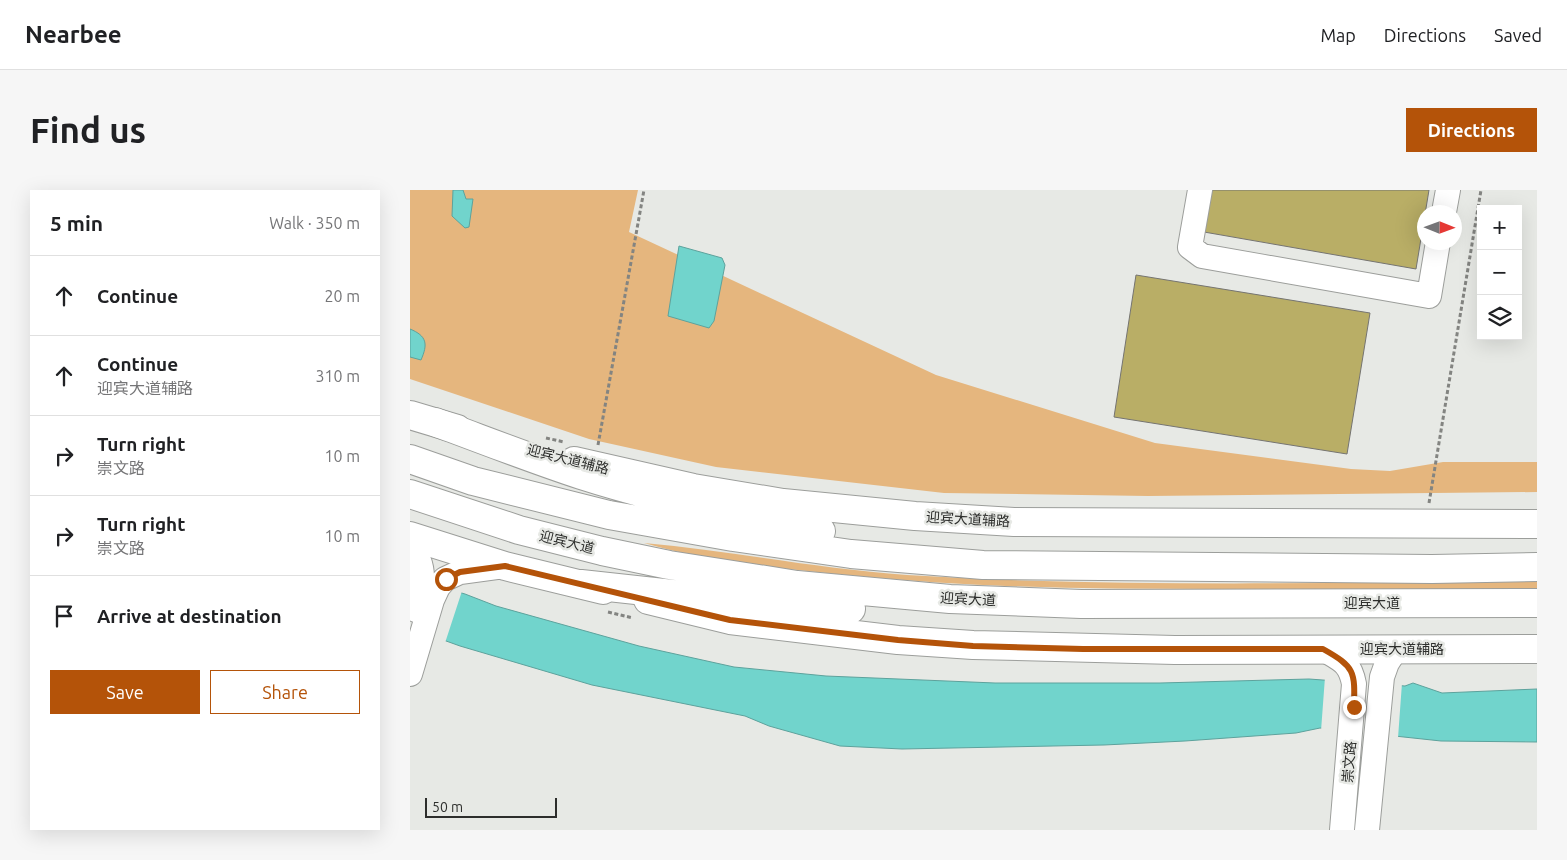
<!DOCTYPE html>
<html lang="en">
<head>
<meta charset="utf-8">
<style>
	body { margin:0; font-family:Ubuntu,"Noto Sans SC",sans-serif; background:#f6f6f6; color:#202124 }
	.controls { position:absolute; right:15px; top:15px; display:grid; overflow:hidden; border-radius:0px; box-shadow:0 5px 20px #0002 }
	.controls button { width:45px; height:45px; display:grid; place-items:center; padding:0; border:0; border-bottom:1px solid #e0e0e0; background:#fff; color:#202124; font:25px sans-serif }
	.compass { position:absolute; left:1007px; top:15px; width:45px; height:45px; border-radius:50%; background:#fff; box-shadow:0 5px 20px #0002; rotate:91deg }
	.scale { position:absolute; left:15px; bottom:12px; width:132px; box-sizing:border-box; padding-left:5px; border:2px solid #2d2e2c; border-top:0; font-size:14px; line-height:18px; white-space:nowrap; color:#2d2e2c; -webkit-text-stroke:4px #e7e9e5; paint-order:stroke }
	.stop { position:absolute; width:15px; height:15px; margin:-11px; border:4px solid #b45309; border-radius:50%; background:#fff }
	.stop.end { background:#b45309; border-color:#fff; box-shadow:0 1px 5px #0008 }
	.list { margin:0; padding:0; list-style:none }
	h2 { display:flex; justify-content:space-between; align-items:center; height:65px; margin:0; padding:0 20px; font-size:21px }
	h2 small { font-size:16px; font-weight:400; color:#757577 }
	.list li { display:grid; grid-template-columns:32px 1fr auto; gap:15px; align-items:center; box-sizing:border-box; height:80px; padding:0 20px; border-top:1px solid #e0e0e0 }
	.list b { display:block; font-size:19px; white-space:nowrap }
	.list p { margin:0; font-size:16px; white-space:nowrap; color:#757577 }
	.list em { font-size:16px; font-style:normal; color:#757577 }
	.actions { display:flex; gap:10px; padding:15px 20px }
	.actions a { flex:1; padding:11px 0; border:1px solid #b45309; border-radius:0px; text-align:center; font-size:18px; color:#b45309 }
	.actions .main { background:#b45309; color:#fff }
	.icon { flex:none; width:28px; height:28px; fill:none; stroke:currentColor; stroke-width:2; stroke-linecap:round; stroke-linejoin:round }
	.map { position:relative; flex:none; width:1127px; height:640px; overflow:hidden; border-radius:0px }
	header { display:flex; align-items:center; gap:30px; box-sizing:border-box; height:70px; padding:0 25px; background:#fff; border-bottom:1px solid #e0e0e0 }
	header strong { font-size:24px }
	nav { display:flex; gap:28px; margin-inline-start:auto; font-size:18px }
	.intro { display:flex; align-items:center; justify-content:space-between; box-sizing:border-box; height:120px; padding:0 30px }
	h1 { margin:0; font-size:35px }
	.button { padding:12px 22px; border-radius:0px; background:#b45309; color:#fff; font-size:18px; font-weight:700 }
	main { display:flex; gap:30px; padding:0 30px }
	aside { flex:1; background:#fff; border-radius:0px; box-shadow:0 5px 20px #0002 }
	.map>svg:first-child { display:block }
	.green { fill:#e5b67e }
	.water { fill:#71d4cc; stroke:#5da29c }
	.pier { fill:#e7e9e5 }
	.building { fill:#b9ae66; stroke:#757471 }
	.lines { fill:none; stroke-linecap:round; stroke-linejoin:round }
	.minor-casing { stroke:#9c9e9b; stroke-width:26 }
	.major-casing { stroke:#9c9e9b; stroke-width:30 }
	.highway-casing { stroke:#9c9e9b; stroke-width:30 }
	.path { stroke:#838481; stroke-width:3; stroke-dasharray:4 2.5; stroke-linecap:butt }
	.minor { stroke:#fff; stroke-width:24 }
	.major { stroke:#fff; stroke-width:28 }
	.highway { stroke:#fff; stroke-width:28 }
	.route { stroke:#b45309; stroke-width:6 }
	.labels { text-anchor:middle; stroke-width:5; stroke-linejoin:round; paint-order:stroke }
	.street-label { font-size:14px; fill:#2d2e2c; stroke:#e7e9e5 }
</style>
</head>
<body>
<header>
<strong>Nearbee</strong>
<nav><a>Map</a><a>Directions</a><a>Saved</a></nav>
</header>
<div class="intro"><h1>Find us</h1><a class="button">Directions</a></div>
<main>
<aside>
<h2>5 min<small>Walk · 350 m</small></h2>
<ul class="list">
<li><svg class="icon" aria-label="ahead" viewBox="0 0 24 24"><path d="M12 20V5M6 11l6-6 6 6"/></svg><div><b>Continue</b></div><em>20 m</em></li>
<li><svg class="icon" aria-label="ahead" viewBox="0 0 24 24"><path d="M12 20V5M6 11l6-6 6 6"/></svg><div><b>Continue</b><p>迎宾大道辅路</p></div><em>310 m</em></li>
<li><svg class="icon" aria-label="right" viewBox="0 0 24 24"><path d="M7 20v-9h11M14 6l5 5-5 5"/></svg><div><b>Turn right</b><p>崇文路</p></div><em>10 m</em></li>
<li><svg class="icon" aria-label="right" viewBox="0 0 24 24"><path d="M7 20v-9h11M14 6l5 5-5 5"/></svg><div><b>Turn right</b><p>崇文路</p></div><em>10 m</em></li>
<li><svg class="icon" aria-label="arrive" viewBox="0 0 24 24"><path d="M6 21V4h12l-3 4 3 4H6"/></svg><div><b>Arrive at destination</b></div></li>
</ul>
<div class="actions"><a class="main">Save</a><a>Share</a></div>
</aside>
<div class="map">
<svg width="1127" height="640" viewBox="0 0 1127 640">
	<rect width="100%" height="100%" fill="#e7e9e5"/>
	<path class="green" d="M0,0H228L219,42L526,185L745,253L941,279L980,281L1033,272H1127V302L738,306L534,303L306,277L179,249L0,189Z
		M234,353C322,361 409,379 497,385C707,398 917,392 1127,392V399C1020,399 914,399 807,399C687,399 567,398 447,386C376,379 303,373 234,353Z"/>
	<path class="water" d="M43,0H53L56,9H63L59,37L55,38L42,26Z
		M269,56L312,68L315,75L304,131L299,138L258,126Z
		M0,139C17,146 18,154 11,170L0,167Z
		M0,388L55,404L86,416L229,456L324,477L416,486L585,493H750L899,489L995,496L1003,493L1032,503L1127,499V552L1031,551L910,538L886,543L775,551L694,555L492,559L430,556L359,536L335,526L182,495L50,456L0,438Z"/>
	<path class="pier" d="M0,386L52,401L35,453L0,440Z
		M915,487L992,493L988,548L911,541Z"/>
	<path class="building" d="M801,0H1019L1006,79L794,42Z
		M726,85L960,123L937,264L704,227Z"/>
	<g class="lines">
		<g class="minor-casing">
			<path id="minor" d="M790,0L780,57L792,66L1019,106L1028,52
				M1034,22L1038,0
				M0,356C17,375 13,398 6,420
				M913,459C931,470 940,472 944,494L932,640
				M0,484L22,410L28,397L35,389L50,382L94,376
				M957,640L972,487L977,473L986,459"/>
		</g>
		<g class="major-casing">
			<path id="major" d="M0,225L47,239
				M164,271L283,298L373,313L505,326L604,332L1127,334
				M0,346L95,376L193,400
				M238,410L320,430L488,450L563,455L765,460L1127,459"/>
		</g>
		<g class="highway-casing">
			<path id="highway" d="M25,232C74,250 122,269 171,285C249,310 330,327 411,341
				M0,269L63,291L199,325L323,347L441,364L573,375L1022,379L1127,377
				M0,304L109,340L192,361L259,375L387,395L540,409L671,414L1127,413
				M171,394L290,407L441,419"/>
		</g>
		<path class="path" d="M136,248L154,252
			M188,255L234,0
			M1019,313L1071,0
			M198,422L223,428"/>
		<use href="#minor" class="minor"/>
		<use href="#major" class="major"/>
		<use href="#highway" class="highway"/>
	</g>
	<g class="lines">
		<path class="route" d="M36,389L50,382L95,376L320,430L488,450L563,456L673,459H913C945,477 945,481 944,517"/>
	</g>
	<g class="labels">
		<g class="street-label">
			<text transform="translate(158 269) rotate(14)" y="5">迎宾大道辅路</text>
			<text transform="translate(558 329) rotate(3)" y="5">迎宾大道辅路</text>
			<text transform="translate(157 352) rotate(14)" y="5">迎宾大道</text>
			<text transform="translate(558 409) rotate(3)" y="5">迎宾大道</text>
			<text x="962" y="418">迎宾大道</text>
			<text x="992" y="464">迎宾大道辅路</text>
			<text transform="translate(939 572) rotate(-85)" y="5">崇文路</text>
		</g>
	</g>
</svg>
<div class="controls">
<button>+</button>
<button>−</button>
<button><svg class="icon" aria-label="layers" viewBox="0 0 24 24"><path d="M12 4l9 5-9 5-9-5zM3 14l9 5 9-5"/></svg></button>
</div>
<svg class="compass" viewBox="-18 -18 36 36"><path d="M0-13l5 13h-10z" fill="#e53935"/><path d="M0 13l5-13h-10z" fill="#757577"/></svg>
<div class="scale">50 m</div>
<div class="stop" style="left:36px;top:389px"></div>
<div class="stop end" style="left:944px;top:517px"></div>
</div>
</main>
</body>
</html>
